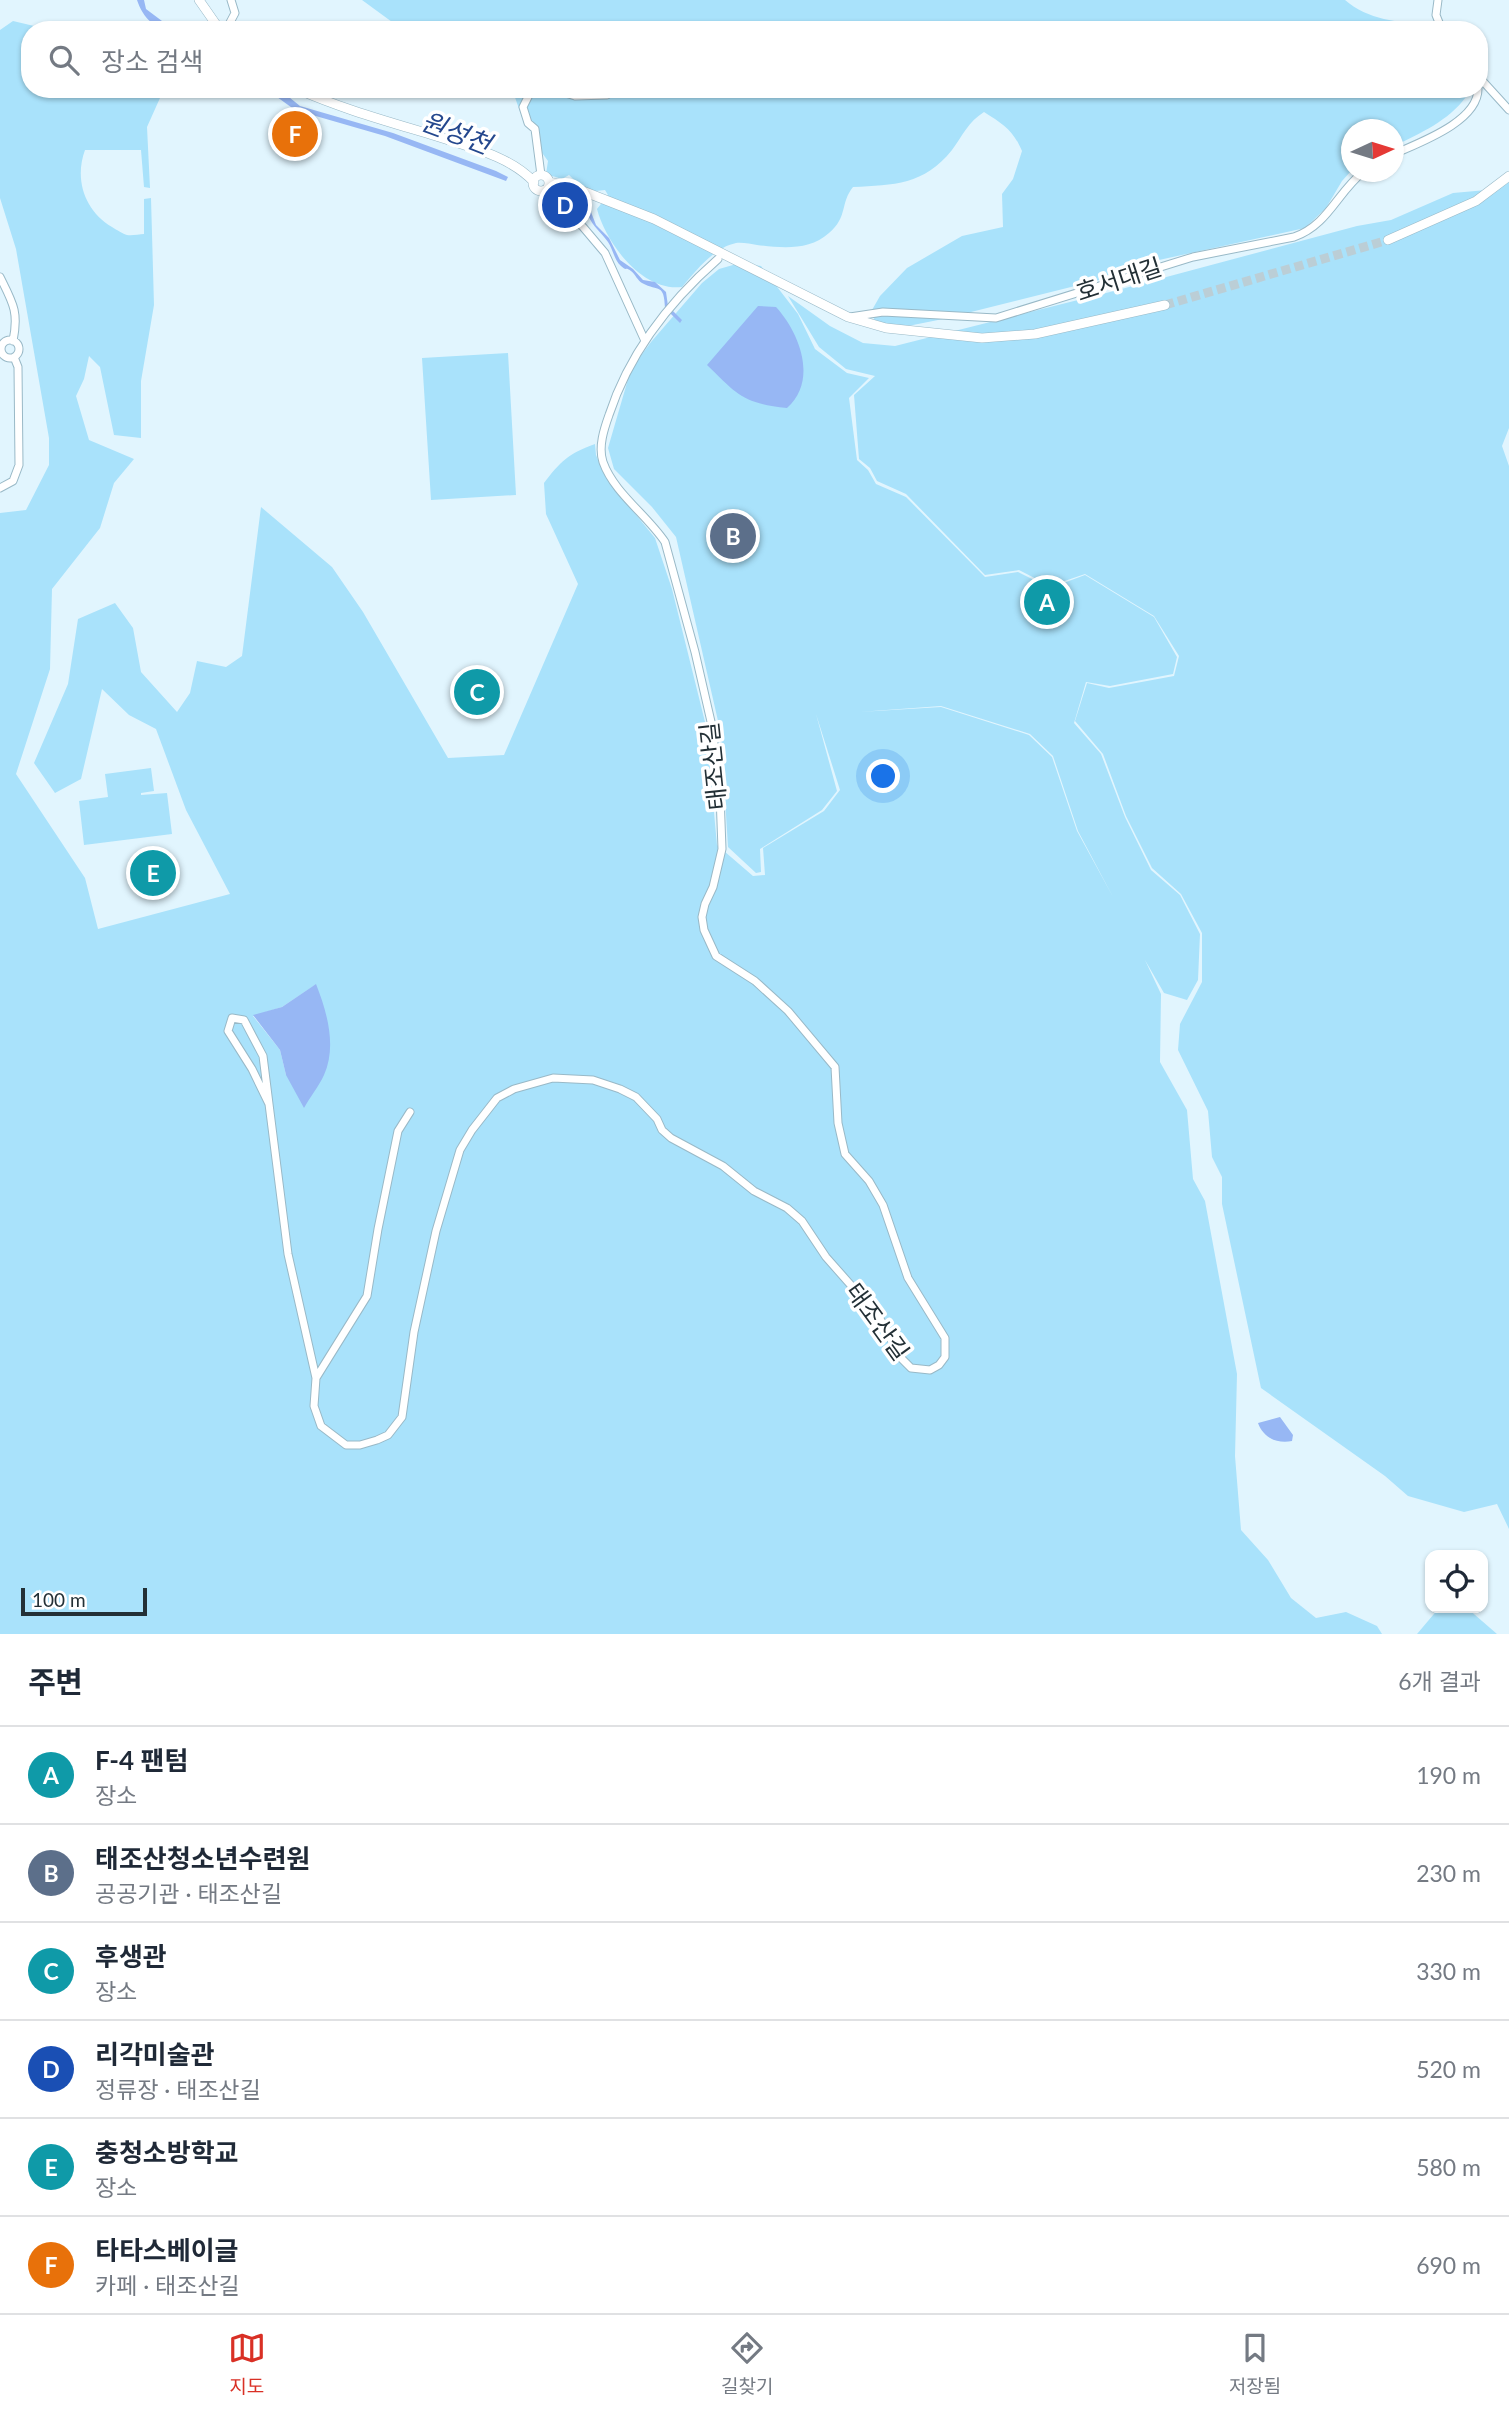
<!DOCTYPE html>
<html lang="ko">
<head>
<meta charset="utf-8">
<style>
	body { margin:0; font-family:Lato,"Noto Sans KR",sans-serif; background:#f2f2f3; color:#1f2937 }
	.controls { position:absolute; right:21px; bottom:21px; display:grid; overflow:hidden; border-radius:14px; box-shadow:0 2px 5px #0004 }
	.controls button { width:63px; height:63px; display:grid; place-items:center; padding:0; border:0; border-bottom:2px solid #e0e1e3; background:#fff; color:#1f2937; font:35px sans-serif }
	.compass { position:absolute; left:1341px; top:119px; width:63px; height:63px; border-radius:50%; background:#fff; box-shadow:0 2px 5px #0004; rotate:86deg }
	.scale { position:absolute; left:21px; bottom:18px; width:126px; box-sizing:border-box; padding-left:7px; border:4px solid #233036; border-top:0; font-size:19px; line-height:24px; white-space:nowrap; color:#233036; -webkit-text-stroke:5px #fff; paint-order:stroke }
	.you { position:absolute; left:884px; top:777px; width:24px; height:24px; margin:-18px; border:5px solid #fff; border-radius:50%; background:#1a73e8; box-shadow:0 0 0 10px #1a73e833 }
	.badge { display:grid; place-items:center; width:46px; height:46px; border-radius:50%; background:#d93025; color:#fff; font-size:23px; font-weight:700 }
	.pin { position:absolute; translate:-50% -50%; border:4px solid #fff; box-shadow:0 2px 7px #0006 }
	.list { margin:0; padding:0; list-style:none }
	h2 { display:flex; justify-content:space-between; align-items:center; height:91px; margin:0; padding:0 28px; font-size:30px }
	h2 small { font-size:23px; font-weight:400; color:#747a83 }
	.list li { display:grid; grid-template-columns:46px 1fr auto; gap:21px; align-items:center; box-sizing:border-box; height:98px; padding:0 28px; border-top:2px solid #e0e1e3 }
	.list b { display:block; font-size:26px; white-space:nowrap }
	.list p { margin:0; font-size:23px; white-space:nowrap; color:#747a83 }
	.list em { font-size:23px; font-style:normal; color:#747a83 }
	.icon { flex:none; width:38px; height:38px; fill:none; stroke:currentColor; stroke-width:2; stroke-linecap:round; stroke-linejoin:round }
	.map { position:relative; flex:none; width:1509px; height:1634px; overflow:hidden }
	.search { position:absolute; background:#fff; box-shadow:0 2px 5px #0004; left:21px; right:21px; top:21px; height:77px; display:flex; align-items:center; gap:18px; box-sizing:border-box; padding:0 24px; border-radius:28px; color:#747a83; font-size:26px }
	.sheet { height:679px; background:#fff }
	nav { display:flex; justify-content:space-around; align-items:center; box-sizing:border-box; height:98px; border-top:2px solid #e0e1e3; background:#fff; font-size:19px; color:#747a83 }
	nav a { display:grid; justify-items:center; gap:4px }
	nav .on { color:#d93025 }
	.map>svg:first-child { display:block }
	.green { fill:#a9e2fb; fill-rule:evenodd }
	.water { fill:#97b7f4 }
	.lines { fill:none; stroke-linecap:round; stroke-linejoin:round }
	.tertiary-tunnel { stroke:#bbced6; stroke-width:9; stroke-dasharray:9 4.5; stroke-linecap:butt }
	.minor-casing { stroke:#99b9c7; stroke-width:9 }
	.tertiary-casing { stroke:#99b9c7; stroke-width:10 }
	.minor { stroke:#fff; stroke-width:7 }
	.tertiary { stroke:#fff; stroke-width:9 }
	.labels { text-anchor:middle; stroke-width:7; stroke-linejoin:round; paint-order:stroke }
	.street-label { font-size:24px; fill:#233036; stroke:#fff }
	.water-label { font-size:26px; font-style:italic; fill:#24478d; stroke:#fff }
</style>
</head>
<body>
<div class="map">
<svg width="1509" height="1634" viewBox="0 0 1509 1634">
	<rect width="100%" height="100%" fill="#e1f5fe"/>
	<path class="green" d="M362,0H1345C1368,20 1398,22 1428,25L1432,30H403Z
		M13,21L51,30H30V89H164L147,127L150,188L144,187L141,150H85C74,180 85,211 112,227C117,230 123,234 127,235C132,236 139,234 144,234V199L151,198L154,305L141,381V438L114,435L100,367L89,356L84,379L76,396L89,440L134,459L114,483L100,528L52,589L50,669L16,774L85,878L98,929L230,894L186,810L156,729L129,715L102,689L81,779L55,793L34,763L68,684L78,619L115,603L133,628L141,672L177,712L190,693L197,661L226,667L242,656L261,507L332,567L363,612L448,758L504,755L578,584L546,514L544,483C560,462 569,453 595,444L596,455L606,478L655,538L672,589L706,726L717,845L753,876L765,875L763,848L824,811L840,790L816,714L837,791L822,810L760,849L761,872L756,873L728,847L721,734L676,537L652,507L614,469L608,448L631,369L651,342L702,283L719,269L740,263L761,266L798,314L815,349L847,373L869,378L849,398L857,460L868,470L876,484L906,497L985,577L1018,572L1050,588L1085,575L1154,617L1177,657L1173,674L1110,686L1086,682L1074,723L1101,754L1125,817L1151,870L1180,895L1200,934L1198,980L1187,1000L1164,993L1145,960L1161,994L1160,1062L1187,1110L1193,1179L1205,1201L1237,1374L1235,1456L1241,1530L1268,1560L1291,1598L1316,1618L1346,1612L1377,1626L1382,1634H0V513L26,510L49,465V438L16,249L0,198V30ZM941,706L1030,734L1053,756L1078,831L1113,897L1077,831L1052,757L1029,735L941,707L859,712ZM315,985L286,1075L280,1050L253,1016L282,1007Z
		M512,89H1466V97C1448,121 1421,133 1394,146V130H1352L1351,171L1342,181L1326,208L1305,228L1159,260L1099,280L943,319L893,329L876,326L872,310L880,296L907,268L962,236L1003,227L1002,194L1013,179L1022,151C1013,130 1003,124 984,112C968,122 963,135 952,150C924,185 894,185 853,187C840,203 848,217 829,233C809,251 782,248 757,245C751,244 742,242 736,243C713,248 696,271 682,287C642,292 606,243 597,209L608,195L605,190L587,192L569,175L562,179L546,174L548,161L540,150L533,132L523,120Z
		M1509,182V428L1502,446L1509,466V1529L1497,1504L1464,1512L1408,1496L1385,1476L1261,1388L1222,1204V1177L1212,1157L1208,1111L1178,1050L1180,1024L1202,982V933L1181,894L1152,868L1126,816L1103,754L1075,721L1087,683L1109,688L1174,676L1179,656L1154,616L1085,574L1050,586L1019,570L985,575L906,494L877,481L870,468L859,459L854,395L875,376L846,369L819,347L788,296L830,326L863,343L895,346L1114,291L1357,226L1391,220L1453,193L1498,189Z
		M508,353L516,495L431,500L422,358Z
		M151,768L154,791L141,793V795L167,793L172,834L84,845L79,801L108,797L105,774Z
		M1439,1608H1467L1497,1634H1417Z"/>
	<path class="water" d="M137,0H144L146,9L174,30C155,30 143,18 137,0Z
		M266,89H279L300,106L393,133L496,171L508,177L506,181L385,136L295,110Z
		M591,212L596,225L609,238L620,260L633,269L643,280L655,282L666,292L668,306L682,320L680,323L665,308C664,283 659,292 642,283C638,281 635,274 631,271C624,266 628,272 621,266C614,260 613,249 608,242C601,232 593,227 588,215Z
		M758,306L776,307C800,333 818,381 787,408C742,403 738,395 707,365Z
		M316,984C327,1012 337,1046 324,1075C319,1086 310,1097 304,1108L286,1075L280,1050L253,1015L282,1007Z
		M1280,1417L1293,1435L1292,1441C1276,1444 1263,1437 1258,1423Z"/>
	<g class="lines">
		<path class="tertiary-tunnel" d="M1165,305L1388,240"/>
		<g class="minor-casing">
			<path id="minor" d="M1438,0L1436,15L1442,30
				M226,30L235,13L231,0
				M1479,77L1509,110
				M532,89L523,107L528,123L535,129L541,175
				M553,89L575,96L607,95
				M1394,154C1418,143 1478,122 1478,89
				M544,190L583,227L605,253L645,341
				M0,277C13,303 19,312 13,341
				M850,317L883,312L996,318L1193,257L1294,237C1328,225 1337,193 1363,172
				M1 349a9 9 0 1 1 18 0a9 9 0 1 1-18 0Z
				M0,488L13,481L19,465L18,367L14,357
				M269,1104L263,1056L244,1020L232,1018L228,1031L252,1069L269,1104L288,1254L316,1378
				M410,1112L398,1131L378,1229L367,1296L316,1378L314,1406L321,1426L346,1445H360L377,1440L388,1435L402,1417L414,1332L436,1231L460,1150L472,1130L497,1098L514,1089L553,1078L593,1080L620,1089L636,1097L657,1119L662,1130L671,1138L723,1166L754,1191L787,1208L802,1221L826,1257L879,1317L902,1359L911,1368L930,1370L939,1365L945,1357V1338L908,1278L883,1205L869,1181L845,1154L838,1123L835,1067L788,1011L755,981L716,956L704,930L702,917L705,904L713,887L722,849L720,795L712,726L695,652L665,542C647,515 614,493 603,462C598,447 604,429 609,415C629,354 670,301 718,259"/>
		</g>
		<g class="tertiary-casing">
			<path id="tertiary" d="M199,0L220,30
				M297,89C342,109 390,122 436,136C469,147 510,156 534,182
				M533 183a8 8 0 1 1 16 0a8 8 0 1 1-16 0Z
				M549,182L575,188L654,219L848,317L886,328L982,338L1035,334L1165,305
				M1388,240L1476,201L1509,176"/>
		</g>
		<use href="#minor" class="minor"/>
		<use href="#tertiary" class="tertiary"/>
	</g>
	<g class="labels">
		<g class="street-label">
			<text transform="translate(1119 280) rotate(-18)" y="8">호서대길</text>
			<text transform="translate(714 766) rotate(-96)" y="8">태조산길</text>
			<text transform="translate(877 1322) rotate(54)" y="8">태조산길</text>
		</g>
		<g class="water-label">
			<text transform="translate(456 133) rotate(21)" y="9">원성천</text>
		</g>
	</g>
</svg>
<div class="controls">
<button><svg class="icon" aria-label="locate" viewBox="0 0 24 24"><circle cx="12" cy="12" r="6"/><path d="M12 2v4M12 18v4M2 12h4M18 12h4"/></svg></button>
</div>
<svg class="compass" viewBox="-18 -18 36 36"><path d="M0-13l5 13h-10z" fill="#e53935"/><path d="M0 13l5-13h-10z" fill="#747a83"/></svg>
<div class="scale">100 m</div>
<div class="you"></div>
<div class="pin badge" style="left:1047px;top:602px;background:#0f9aa8">A</div>
<div class="pin badge" style="left:733px;top:536px;background:#5c6f8a">B</div>
<div class="pin badge" style="left:477px;top:692px;background:#0f9aa8">C</div>
<div class="pin badge" style="left:565px;top:205px;background:#1a4fb4">D</div>
<div class="pin badge" style="left:153px;top:873px;background:#0f9aa8">E</div>
<div class="pin badge" style="left:295px;top:134px;background:#e8710a">F</div>
<div class="search"><svg class="icon" aria-label="search" viewBox="0 0 24 24"><circle cx="10" cy="10" r="6"/><path d="M15 15l6 6"/></svg>장소 검색</div>
</div>
<section class="sheet">
<h2>주변<small>6개 결과</small></h2>
<ul class="list">
<li><span class="badge" style="background:#0f9aa8">A</span><div><b>F-4 팬텀</b><p>장소</p></div><em>190 m</em></li>
<li><span class="badge" style="background:#5c6f8a">B</span><div><b>태조산청소년수련원</b><p>공공기관 · 태조산길</p></div><em>230 m</em></li>
<li><span class="badge" style="background:#0f9aa8">C</span><div><b>후생관</b><p>장소</p></div><em>330 m</em></li>
<li><span class="badge" style="background:#1a4fb4">D</span><div><b>리각미술관</b><p>정류장 · 태조산길</p></div><em>520 m</em></li>
<li><span class="badge" style="background:#0f9aa8">E</span><div><b>충청소방학교</b><p>장소</p></div><em>580 m</em></li>
<li><span class="badge" style="background:#e8710a">F</span><div><b>타타스베이글</b><p>카페 · 태조산길</p></div><em>690 m</em></li>
</ul>
</section>
<nav>
<a class="on"><svg class="icon" aria-label="map" viewBox="0 0 24 24"><path d="M3 6l6-2 6 2 6-2v14l-6 2-6-2-6 2zM9 4v14M15 6v14"/></svg>지도</a>
<a><svg class="icon" aria-label="directions" viewBox="0 0 24 24"><path d="M12 3l9 9-9 9-9-9zM9 14v-3h6M13 9l2 2-2 2"/></svg>길찾기</a>
<a><svg class="icon" aria-label="saved" viewBox="0 0 24 24"><path d="M7 4h10v16l-5-4-5 4z"/></svg>저장됨</a>
</nav>
</body>
</html>
